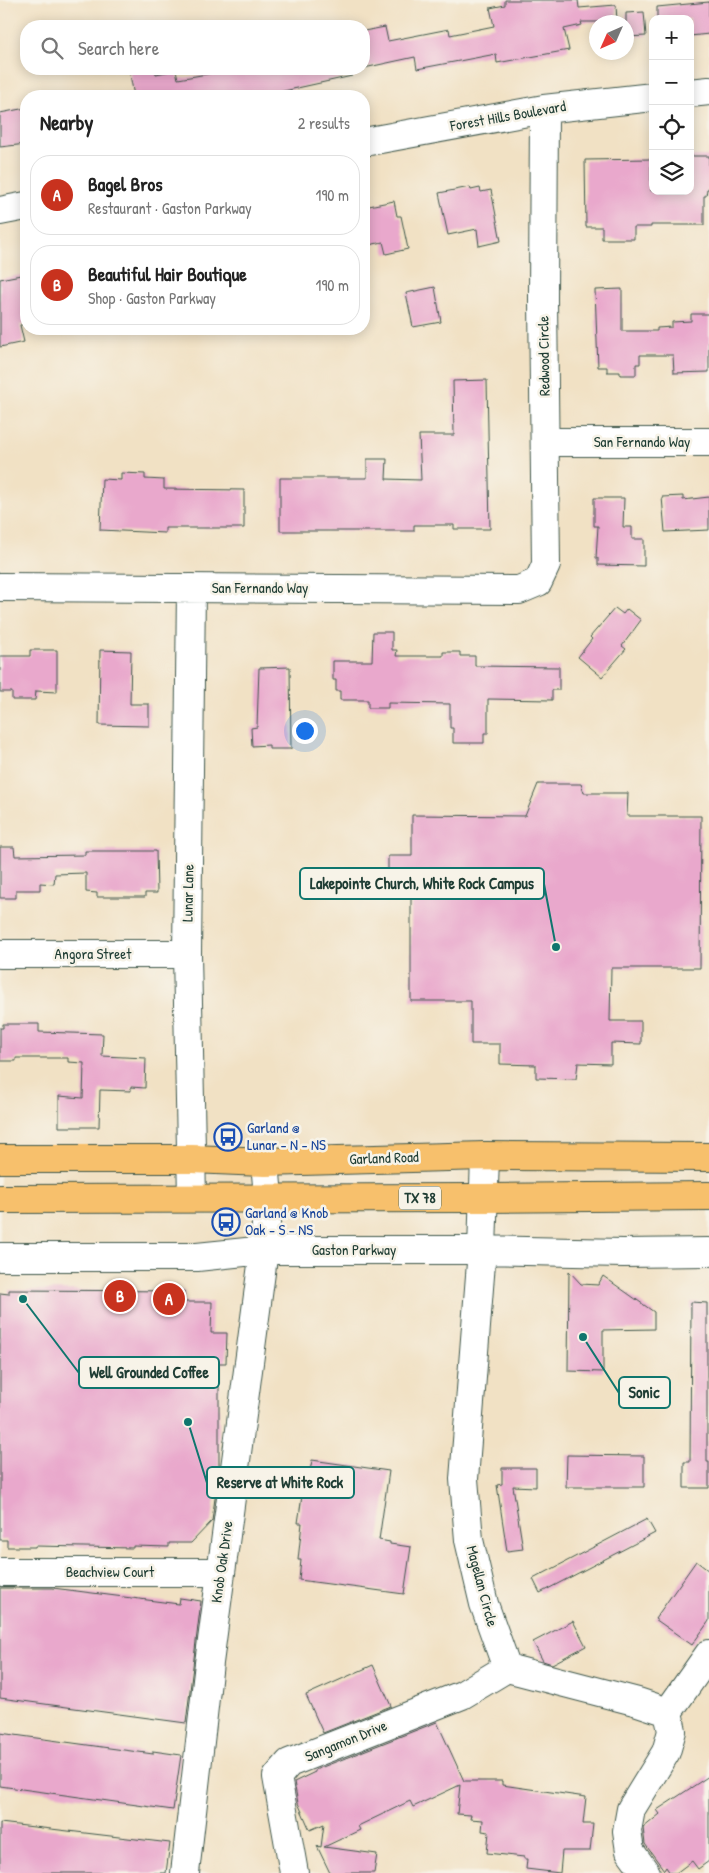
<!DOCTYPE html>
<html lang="en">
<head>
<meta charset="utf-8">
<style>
	body { margin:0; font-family:"Patrick Hand",sans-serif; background:#f6f6f6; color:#222 }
	.controls { position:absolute; right:15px; top:15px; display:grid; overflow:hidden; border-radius:10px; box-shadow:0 2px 12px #0003 }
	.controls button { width:45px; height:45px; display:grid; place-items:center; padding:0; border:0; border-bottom:1px solid #e0e0e0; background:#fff; color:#222; font:25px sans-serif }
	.compass { position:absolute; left:589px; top:15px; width:45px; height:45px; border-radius:50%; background:#fff; box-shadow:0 2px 12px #0003; rotate:225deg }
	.you { position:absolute; left:304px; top:730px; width:18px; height:18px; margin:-12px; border:4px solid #fff; border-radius:50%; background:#1a73e8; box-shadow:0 0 0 8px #1a73e833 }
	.badge { display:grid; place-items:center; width:32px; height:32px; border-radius:50%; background:#c8321e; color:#fff; font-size:16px; font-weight:700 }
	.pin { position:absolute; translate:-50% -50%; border:2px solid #fff; box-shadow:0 1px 5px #0006 }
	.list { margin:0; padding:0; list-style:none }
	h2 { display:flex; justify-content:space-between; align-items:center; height:65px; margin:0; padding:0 20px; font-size:21px }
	h2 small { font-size:16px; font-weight:400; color:#767676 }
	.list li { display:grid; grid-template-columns:32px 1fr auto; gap:15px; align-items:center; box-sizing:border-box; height:80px; margin:0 10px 10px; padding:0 10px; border:1px solid #e0e0e0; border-radius:20px }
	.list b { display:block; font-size:19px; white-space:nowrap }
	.list p { margin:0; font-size:16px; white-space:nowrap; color:#767676 }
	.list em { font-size:16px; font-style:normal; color:#767676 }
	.icon { flex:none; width:28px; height:28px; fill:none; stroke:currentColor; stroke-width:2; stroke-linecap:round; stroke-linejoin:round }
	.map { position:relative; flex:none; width:709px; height:1873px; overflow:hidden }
	.search { position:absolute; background:#fff; box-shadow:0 2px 12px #0003; left:20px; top:20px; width:350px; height:55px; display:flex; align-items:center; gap:12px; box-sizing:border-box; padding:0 18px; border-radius:20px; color:#767676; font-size:19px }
	.panel { position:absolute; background:#fff; box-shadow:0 2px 12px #0003; left:20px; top:90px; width:350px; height:245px; border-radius:20px }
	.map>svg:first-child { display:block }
	.building { fill:#e9a8cc }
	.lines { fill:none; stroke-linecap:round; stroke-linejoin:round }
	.minor-casing { stroke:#3e564a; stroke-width:30 }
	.major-casing { stroke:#3e564a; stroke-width:30 }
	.minor { stroke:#fff; stroke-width:28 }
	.major { stroke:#f7c06c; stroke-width:28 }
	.labels { text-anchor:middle; stroke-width:5; stroke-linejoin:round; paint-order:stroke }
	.shield { fill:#f7f3e8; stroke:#60746a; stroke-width:1 }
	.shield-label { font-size:14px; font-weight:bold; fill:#1f3d34 }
	.street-label { font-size:15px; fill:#1f3d34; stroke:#f7f3e8 }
	.transit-label { font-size:15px; fill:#164399; stroke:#f7f3e8; text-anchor:start }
	.leader { fill:none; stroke:#0f766e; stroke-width:2 }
	.callout-dot { fill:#0f766e; stroke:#f7f3e8; stroke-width:2 }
	.callout { fill:#f7f3e8; stroke:#0f766e; stroke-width:2 }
	.callout-label { font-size:16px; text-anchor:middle; font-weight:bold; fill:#1f3d34 }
</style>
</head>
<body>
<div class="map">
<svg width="709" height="1873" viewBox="0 0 709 1873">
	<rect width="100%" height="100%" fill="#f7f3e8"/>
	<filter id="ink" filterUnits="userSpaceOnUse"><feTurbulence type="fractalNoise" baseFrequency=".02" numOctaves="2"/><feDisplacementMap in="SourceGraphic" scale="10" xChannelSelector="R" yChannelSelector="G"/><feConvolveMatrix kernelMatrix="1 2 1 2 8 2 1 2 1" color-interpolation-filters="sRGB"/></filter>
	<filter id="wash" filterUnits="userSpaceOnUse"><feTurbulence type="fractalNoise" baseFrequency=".0096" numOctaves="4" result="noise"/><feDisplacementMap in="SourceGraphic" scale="20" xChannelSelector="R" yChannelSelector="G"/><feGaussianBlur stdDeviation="1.12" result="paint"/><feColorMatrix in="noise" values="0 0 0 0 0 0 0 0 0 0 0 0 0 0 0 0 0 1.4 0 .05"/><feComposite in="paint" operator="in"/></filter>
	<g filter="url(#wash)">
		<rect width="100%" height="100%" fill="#f1e1c4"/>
		<g id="blocks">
			<path class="building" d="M505,0H578L579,8L616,5L617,22H581L582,25L564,29L569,50L497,63L496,54L417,69L415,57L364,68V31L385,27L388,41L449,29L450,35L494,26L490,8L505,5Z
				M709,2V34L690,36V19H657V7Z
				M644,12L646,36L626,37V13Z
				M129,69H155L156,74L176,70L178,79L236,69H351L352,76L261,96H134Z
				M26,108V144L0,147V113Z
				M690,156H709V189H707L706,196H704V225H651V227H634V239H602V227H586L585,160L651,159V191H690Z
				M470,187L471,190L480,188L481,192L491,190L501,241L479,246L477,229L448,235L439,193Z
				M394,201L397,216H401L408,249L386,254L383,242L364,246V207Z
				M26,274V324L20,325L24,342L0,347V279Z
				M435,287L441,322L413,327L406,293Z
				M622,289V331H657V328L672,327V322L691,321V314H709V372L674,373L673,355H640V364H636V375H620V372H607V367H598L595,290Z
				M487,380L490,529H454V525H414V531H280V478H367V459H387L386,479L421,480L419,435H454L453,381Z
				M121,473L145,474V479L164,480V489L244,490V528H165V533L100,530L102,479L121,480Z
				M683,496V500L709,497V530L665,532L662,497Z
				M594,498H624L623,527H632V539H644V566L598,565V558H596L598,526H594Z
				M615,608L623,614L627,609L641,620L622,646L626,649L602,677L578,657L592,639L590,637Z
				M373,632H392V650H397L396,656H443V652H460V656H475V666L559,667V690H552V700L488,699V733H484V743H453V728H450V704L388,703V708H368V700H340V691H336V680H333V661H372Z
				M30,650H57V692L36,691L35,700H12V692H0V656H30Z
				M100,650L131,651L130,704H149V726L99,725Z
				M290,667L291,749H269V745L252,746L251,728L257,727L259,668Z
				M538,784H581L584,793H628L627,816H701L700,968H611L610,1021H641V1044L611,1043V1064L578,1063L576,1079L536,1078V1065L500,1064V1044H471V1001H411V879L388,878V856H412V815L525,816Z
				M0,847H14L15,856L85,855V851H156L157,893H145V897H97V893L86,892V873L55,874L54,884L40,883V890H16V898H0Z
				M3,1024H39V1032L103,1034L102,1056L146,1058L145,1088L131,1087V1091L100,1090L99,1127H59V1096L83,1098L84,1063L68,1062V1058H16V1061H0V1028H3Z
				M569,1271L581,1284L598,1285L603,1276L654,1312V1329L603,1330V1372L568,1371Z
				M9,1290L184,1291V1302H212L211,1333H227L226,1363H219V1467L212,1521L191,1543H169V1547L133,1546V1548L35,1546V1547H7V1540H0V1293L9,1294Z
				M691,1302L707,1303V1462H709V1488H684V1462H690Z
				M567,1455L644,1456V1487H566Z
				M312,1460L389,1471L379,1540L390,1542V1544L411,1547L404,1594L299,1580L301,1560H298L302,1523H298L304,1482L308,1483Z
				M502,1468H536V1487L513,1486L523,1549L507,1551L497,1485L502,1484Z
				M647,1519L655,1533L540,1593L533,1579Z
				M696,1561L709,1571V1621L692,1645L655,1619Z
				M0,1588H53L179,1604L180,1598L201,1601L186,1723L0,1698Z
				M573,1621L586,1646L552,1664L543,1661L533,1642Z
				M373,1665L391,1706L323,1733L306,1695Z
				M437,1722L464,1781H502V1785L586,1797L583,1824H593L590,1851H562L560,1873L526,1869L527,1859H524V1857L487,1853L489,1832L482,1831L483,1820L470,1819L471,1815L457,1814L460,1785L413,1807L410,1801L358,1826L360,1830L324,1847L377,1854L374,1873H330L317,1846L321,1847L324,1824L310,1830L298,1803L294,1782L315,1772V1770Z
				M0,1733L153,1754V1751L181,1755L173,1810L0,1786Z
				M709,1776V1861L698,1869L692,1861L676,1873H670L666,1867L664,1870L645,1844L643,1828L660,1814L657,1810Z
				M0,1823L170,1843L166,1873H0Z"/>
		</g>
	</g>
	<g filter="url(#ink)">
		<use href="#blocks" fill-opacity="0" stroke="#3e564a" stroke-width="1"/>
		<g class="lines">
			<g class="minor-casing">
				<path id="minor" d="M690,93L709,91
					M364,142L544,109L653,97
					M0,211L26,206
					M545,442H709
					M0,587L519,590L538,582L546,565L543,299L544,109
					M191,588L187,954L192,1198
					M0,954H187
					M485,1156L482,1250L464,1479L469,1540L484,1604L507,1668L638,1702L668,1712L672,1731L666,1752L631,1809L627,1831L630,1851L646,1873
					M0,1257H197L264,1250H482L623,1253L709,1252
					M0,1572H221
					M668,1712L709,1654
					M185,1873L209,1663L264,1250L268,1197L265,1162
					M294,1873L277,1777L289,1763L462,1695L507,1668"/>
			</g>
			<g class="major-casing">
				<path id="major" d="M0,1159H192L265,1162L485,1156L709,1157
					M0,1199L483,1198L709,1196"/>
			</g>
			<use href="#minor" class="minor"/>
			<use href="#major" class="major"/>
		</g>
	</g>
	<defs>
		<g id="bus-ring" transform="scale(1.4375)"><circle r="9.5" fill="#f7f3e8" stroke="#1a4fb4" stroke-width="1.5"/><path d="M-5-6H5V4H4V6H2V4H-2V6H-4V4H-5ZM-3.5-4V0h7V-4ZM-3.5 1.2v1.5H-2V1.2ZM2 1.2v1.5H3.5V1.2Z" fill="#1a4fb4"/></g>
	</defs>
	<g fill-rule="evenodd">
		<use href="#bus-ring" x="228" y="1137"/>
		<use href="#bus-ring" x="226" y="1222"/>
	</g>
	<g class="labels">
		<rect class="shield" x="399" y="1186.5" width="42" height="23" rx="4"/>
		<g class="shield-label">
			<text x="420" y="1203">TX 78</text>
		</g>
		<g class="street-label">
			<text transform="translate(508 116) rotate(-10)" y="5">Forest Hills Boulevard</text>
			<text transform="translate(544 356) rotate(-91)" y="5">Redwood Circle</text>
			<text x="642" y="447">San Fernando Way</text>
			<text x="260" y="593">San Fernando Way</text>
			<text transform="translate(188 893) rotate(-89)" y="5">Lunar Lane</text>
			<text x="93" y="959">Angora Street</text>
			<text transform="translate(384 1158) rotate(-2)" y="5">Garland Road</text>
			<text x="354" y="1255">Gaston Parkway</text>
			<text transform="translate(222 1562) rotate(-82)" y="5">Knob Oak Drive</text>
			<text x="110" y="1577">Beachview Court</text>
			<text transform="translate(482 1586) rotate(75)" y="5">Magellan Circle</text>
			<text transform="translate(346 1741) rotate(-22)" y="5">Sangamon Drive</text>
		</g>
		<g class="transit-label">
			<text x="247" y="1133">Garland @<tspan x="247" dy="17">Lunar - N - NS</tspan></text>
			<text x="245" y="1218">Garland @ Knob<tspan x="245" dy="17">Oak - S - NS</tspan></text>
		</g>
	</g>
	<path class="leader" d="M556 947L544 884M23 1299L79 1373M583 1337L619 1393M188 1422L207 1483"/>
	<g class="callout-dot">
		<circle cx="556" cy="947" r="5"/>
		<circle cx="23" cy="1299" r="5"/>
		<circle cx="583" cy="1337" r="5"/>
		<circle cx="188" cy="1422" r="5"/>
	</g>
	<g class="callout">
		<rect x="300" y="868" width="244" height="31" rx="5"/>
		<rect x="79" y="1357" width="140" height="31" rx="5"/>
		<rect x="619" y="1377" width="51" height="31" rx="5"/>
		<rect x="207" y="1467" width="147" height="31" rx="5"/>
	</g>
	<g class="callout-label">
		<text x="422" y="889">Lakepointe Church, White Rock Campus</text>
		<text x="149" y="1378">Well Grounded Coffee</text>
		<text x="644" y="1398">Sonic</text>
		<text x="280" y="1488">Reserve at White Rock</text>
	</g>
</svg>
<div class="controls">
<button>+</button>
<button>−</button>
<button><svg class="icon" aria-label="locate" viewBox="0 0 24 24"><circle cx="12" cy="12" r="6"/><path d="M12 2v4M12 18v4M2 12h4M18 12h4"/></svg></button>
<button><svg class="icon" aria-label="layers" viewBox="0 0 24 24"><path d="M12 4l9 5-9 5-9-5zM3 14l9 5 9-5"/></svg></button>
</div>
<svg class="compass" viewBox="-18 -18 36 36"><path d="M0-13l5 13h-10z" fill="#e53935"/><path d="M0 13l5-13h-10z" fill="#767676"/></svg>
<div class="you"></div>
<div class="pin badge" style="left:169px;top:1299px">A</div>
<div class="pin badge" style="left:120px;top:1296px">B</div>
<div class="search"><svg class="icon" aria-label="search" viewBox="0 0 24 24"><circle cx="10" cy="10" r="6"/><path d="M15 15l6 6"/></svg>Search here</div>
<section class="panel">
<h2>Nearby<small>2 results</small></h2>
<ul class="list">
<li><span class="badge">A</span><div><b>Bagel Bros</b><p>Restaurant · Gaston Parkway</p></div><em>190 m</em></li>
<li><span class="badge">B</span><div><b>Beautiful Hair Boutique</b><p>Shop · Gaston Parkway</p></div><em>190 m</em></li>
</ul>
</section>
</div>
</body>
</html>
